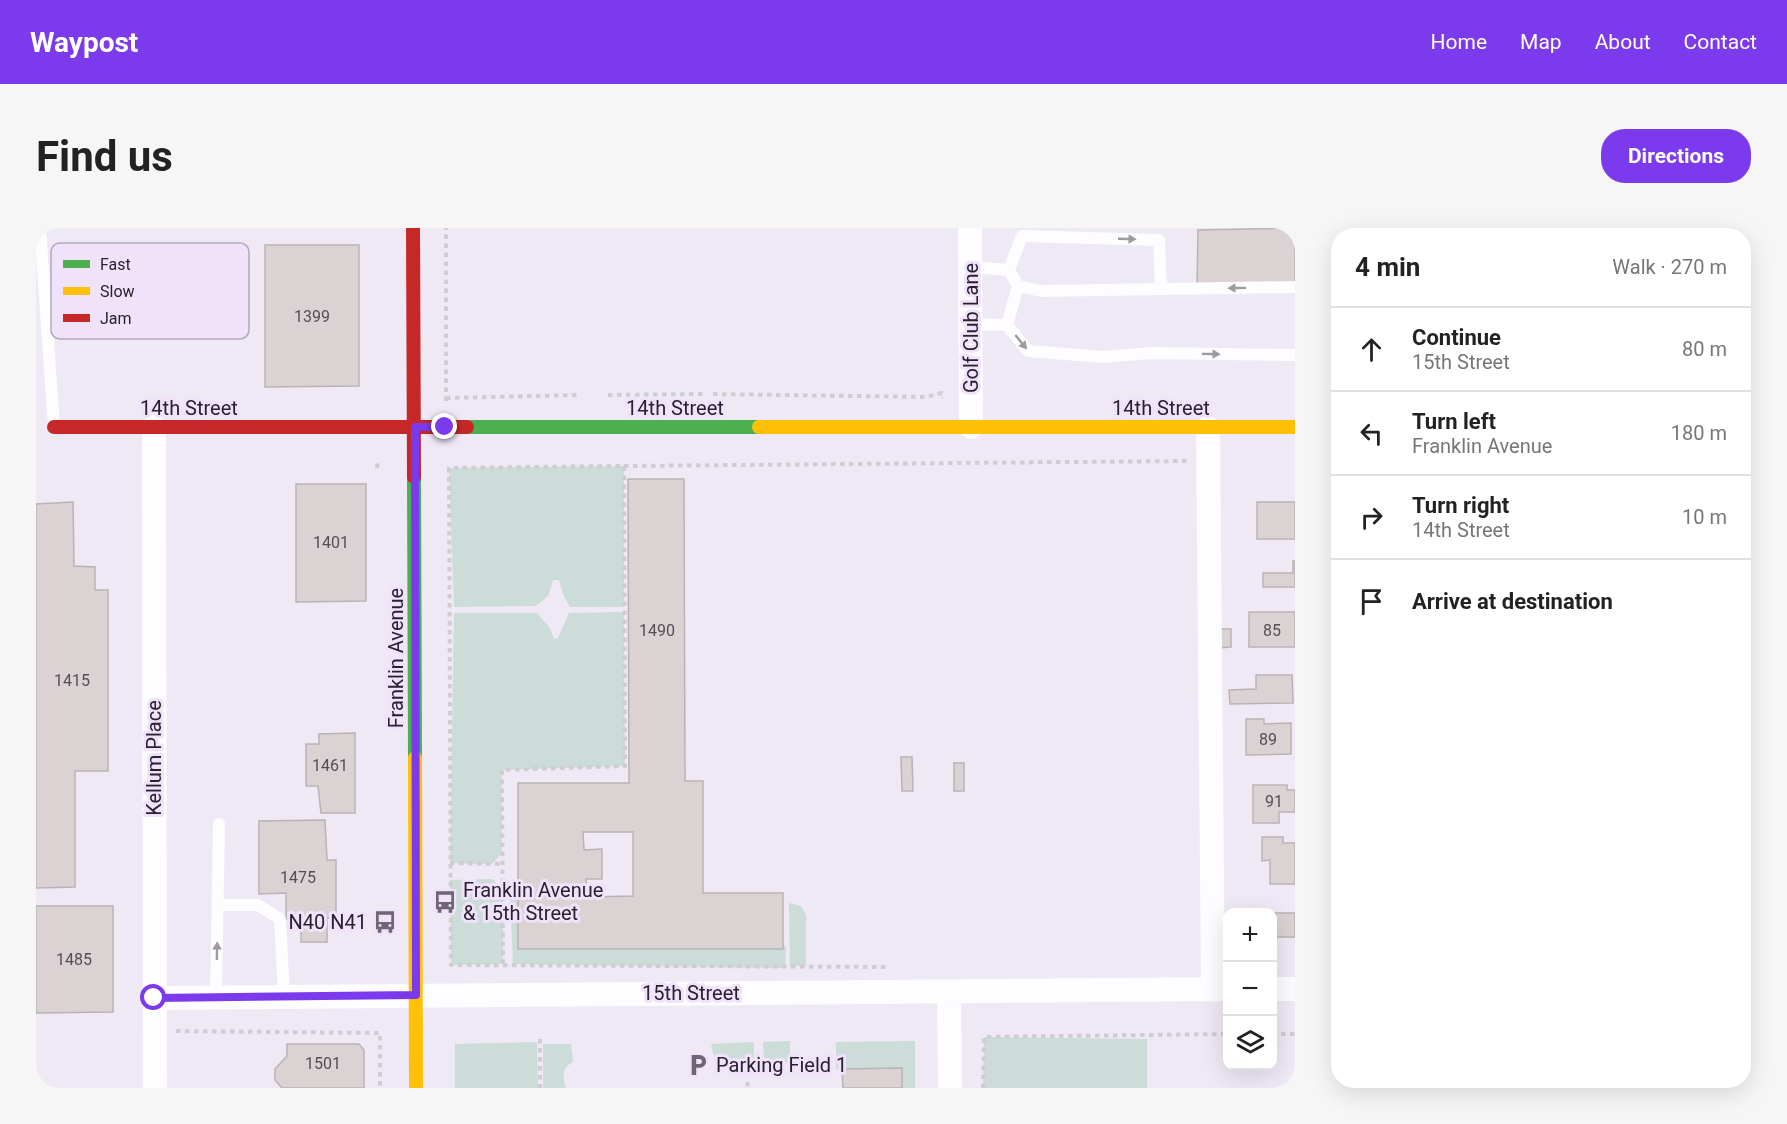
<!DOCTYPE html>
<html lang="en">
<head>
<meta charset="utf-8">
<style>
	body { margin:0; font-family:Roboto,sans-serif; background:#f6f6f6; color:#222 }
	.controls { position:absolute; right:18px; bottom:18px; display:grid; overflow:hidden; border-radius:12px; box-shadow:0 6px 24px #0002 }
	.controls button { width:54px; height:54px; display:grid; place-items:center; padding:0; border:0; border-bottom:2px solid #e0e0e0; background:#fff; color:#222; font:30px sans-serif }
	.stop { position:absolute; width:18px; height:18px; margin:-14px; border:4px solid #7c3aed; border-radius:50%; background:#fff }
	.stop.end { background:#7c3aed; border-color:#fff; box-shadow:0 2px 6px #0008 }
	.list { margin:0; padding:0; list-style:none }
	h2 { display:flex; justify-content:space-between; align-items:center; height:78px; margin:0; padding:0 24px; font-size:26px }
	h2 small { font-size:20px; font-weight:400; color:#767676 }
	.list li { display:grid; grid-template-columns:39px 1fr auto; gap:18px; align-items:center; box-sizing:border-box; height:84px; padding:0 24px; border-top:2px solid #e0e0e0 }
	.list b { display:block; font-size:22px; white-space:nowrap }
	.list p { margin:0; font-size:20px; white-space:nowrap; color:#767676 }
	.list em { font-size:20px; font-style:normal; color:#767676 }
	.icon { flex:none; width:33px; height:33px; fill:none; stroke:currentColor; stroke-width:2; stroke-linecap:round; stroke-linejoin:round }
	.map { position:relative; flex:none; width:1259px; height:860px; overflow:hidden; border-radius:24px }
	header { display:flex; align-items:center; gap:36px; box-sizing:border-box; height:84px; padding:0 30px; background:#7c3aed; color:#fff }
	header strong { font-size:28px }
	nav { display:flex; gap:33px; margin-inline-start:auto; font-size:21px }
	.intro { display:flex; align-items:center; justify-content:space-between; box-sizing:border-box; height:144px; padding:0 36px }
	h1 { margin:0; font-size:42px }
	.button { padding:15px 27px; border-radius:24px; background:#7c3aed; color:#fff; font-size:21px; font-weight:700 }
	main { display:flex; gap:36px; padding:0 36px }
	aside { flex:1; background:#fff; border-radius:24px; box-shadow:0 6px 24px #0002 }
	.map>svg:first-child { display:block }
	.green { fill:#ccdcd8 }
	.building { fill:#dbd2d3; stroke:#bab2b4; stroke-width:1.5; fill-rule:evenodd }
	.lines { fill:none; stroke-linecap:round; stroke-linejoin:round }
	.path { stroke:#cfcdd1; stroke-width:4; stroke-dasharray:4.5 4.5; stroke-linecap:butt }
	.lane { stroke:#fdfcfe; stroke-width:12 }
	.street { stroke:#fdfcfe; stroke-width:24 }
	.fast { stroke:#4caf50; stroke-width:14 }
	.slow { stroke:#ffc107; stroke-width:14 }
	.jam { stroke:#c62828; stroke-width:14 }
	.oneway { fill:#9d9aa0 }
	.route { stroke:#7c3aed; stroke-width:8 }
	.labels { text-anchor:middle; stroke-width:6; stroke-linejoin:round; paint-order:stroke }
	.number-label { font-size:16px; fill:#554e56 }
	.street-label { font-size:20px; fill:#28222d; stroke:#f0e2fb }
	.poi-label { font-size:20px; fill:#28222d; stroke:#f0e2fb; text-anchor:start }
	.key { fill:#f0e2fb; stroke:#b4a8bd; stroke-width:1.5 }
	.key-label { font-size:16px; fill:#28222d }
</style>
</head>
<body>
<header>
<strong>Waypost</strong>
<nav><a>Home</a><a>Map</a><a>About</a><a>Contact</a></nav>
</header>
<div class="intro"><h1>Find us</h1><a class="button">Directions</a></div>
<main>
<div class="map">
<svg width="1259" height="860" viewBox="0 0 1259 860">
	<rect width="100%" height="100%" fill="#efe8f5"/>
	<path class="green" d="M588,238V379H534L527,366L523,352H517L512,368L500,378L418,379L413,240Z
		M588,384L589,538L466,542V625L456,636L414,635L418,385H501L514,400L518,411L522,410L533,385Z
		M457,651L467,664V736L415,737L414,652Z
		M482,654L483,721L750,718L749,740L477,736L474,663L481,659Z
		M753,675L765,678L770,687V738H754Z
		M948,809L1111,811V860H947Z
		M754,813V831L752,834L732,835L728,831L727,814Z
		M879,813V860H866L865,840L800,841V814Z
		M501,814L502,860H419V816Z
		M718,814V832L714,835H687L678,828L675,816Z
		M507,816H535L537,834C526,839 526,850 530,860H507Z"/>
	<path class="building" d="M1259,0V57L1161,58L1162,2Z
		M229,17H323V158L229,159Z
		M592,251H648L649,553H667V665H747V721H482V555H593ZM547,604H597V668L551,669L550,651H566V621L548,622Z
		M260,256H330V373L260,374Z
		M37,274L38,338L59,339V362H72V543H39V659L0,660V276Z
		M1221,274H1259V311H1221Z
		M1257,333H1259V359H1227V345H1257Z
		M1213,384H1259V419H1213Z
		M1182,401H1195V419L1182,420Z
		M1220,447H1256L1257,475L1194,476L1193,462L1220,461Z
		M1210,491H1228V496L1255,495V526L1210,527Z
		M319,505V585H285L282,558H270V516H283V506Z
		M865,529H876L877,563H866Z
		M918,535H928V563H918Z
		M1217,557H1251V562H1259V584H1243V595H1217Z
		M289,592L291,632H300V690H291V714H265V691H250V665L223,666V593Z
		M1226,609H1247V615H1259V656H1234V632L1226,633Z
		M0,678H77V784L0,785Z
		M1236,685H1259V709H1236Z
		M251,816H323L328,822V860H246L239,852V841L251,828Z
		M866,840V860H807L806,841Z"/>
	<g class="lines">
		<path class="path" d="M677,166L889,169L906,165L907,170
			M572,167L667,166
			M410,170L543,167
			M410,173V0
			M588,238L1151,233
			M341,240L342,232
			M414,635L466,636
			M467,736L466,542L589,538L588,238L413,240L415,737L850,739
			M140,803L344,805V860
			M1236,806H1259
			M504,811V860
			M721,830L722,826
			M711,854L712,860
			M947,860L948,809L1192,806"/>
		<path class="lane" d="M4,0L18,198
			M934,39L973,42L982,58L1005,63L1259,59
			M973,42L986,8L1123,12L1125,61
			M935,96L971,97L992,123L1066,129L1116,125L1259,127
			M971,97L982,58
			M181,677H222L244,691L248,768
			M180,770L183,596"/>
		<path class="street" d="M934,0L935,199
			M118,199L119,860
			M1172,200L1177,762
			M1236,761H1259
			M913,764L914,860
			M118,770L1192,761"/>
		<path class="fast" d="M431,199H723
			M378,249L379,530"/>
		<path class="slow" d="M723,199H1259
			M379,530L380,860"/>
		<path class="jam" d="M377,0L378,249
			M18,199H431"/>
	</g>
	<defs><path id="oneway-solid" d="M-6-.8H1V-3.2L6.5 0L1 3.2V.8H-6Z" transform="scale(1.5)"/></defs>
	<g class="oneway">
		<use href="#oneway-solid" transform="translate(1091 11) rotate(2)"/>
		<use href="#oneway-solid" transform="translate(1201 60) rotate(179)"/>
		<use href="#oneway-solid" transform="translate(985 114) rotate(51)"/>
		<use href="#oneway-solid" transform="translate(1175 126) rotate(1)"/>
		<use href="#oneway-solid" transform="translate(181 723) rotate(-89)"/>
	</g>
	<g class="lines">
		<path class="route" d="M118,770L380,767L379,199H409"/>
	</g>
	<defs>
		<g id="bus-bare" transform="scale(1.8)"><path d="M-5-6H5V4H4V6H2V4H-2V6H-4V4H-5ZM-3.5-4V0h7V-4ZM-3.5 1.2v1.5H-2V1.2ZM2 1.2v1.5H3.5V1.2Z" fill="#6e6773" stroke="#f0e2fb" stroke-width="2.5" paint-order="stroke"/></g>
		<g id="parking-bare" transform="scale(1.8)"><path d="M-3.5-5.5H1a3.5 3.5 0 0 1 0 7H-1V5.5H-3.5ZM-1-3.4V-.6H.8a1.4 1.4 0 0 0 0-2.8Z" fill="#6e6773" stroke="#f0e2fb" stroke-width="2.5" paint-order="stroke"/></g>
	</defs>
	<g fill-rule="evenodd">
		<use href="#bus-bare" x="409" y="674"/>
		<use href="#bus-bare" x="349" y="694"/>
		<use href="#parking-bare" x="662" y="837"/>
	</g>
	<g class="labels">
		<g class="number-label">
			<text x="276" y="94">1399</text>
			<text x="295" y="320">1401</text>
			<text x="621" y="408">1490</text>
			<text x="1236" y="408">85</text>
			<text x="36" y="458">1415</text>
			<text x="1232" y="517">89</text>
			<text x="294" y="543">1461</text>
			<text x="1238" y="579">91</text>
			<text x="262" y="655">1475</text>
			<text x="38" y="737">1485</text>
			<text x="287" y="841">1501</text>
		</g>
		<g class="street-label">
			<text transform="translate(935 100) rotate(-90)" y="7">Golf Club Lane</text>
			<text x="153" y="187">14th Street</text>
			<text x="639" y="187">14th Street</text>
			<text x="1125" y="187">14th Street</text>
			<text transform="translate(360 430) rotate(-90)" y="7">Franklin Avenue</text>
			<text transform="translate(118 530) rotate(-90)" y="7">Kellum Place</text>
			<text x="655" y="772">15th Street</text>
		</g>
		<g class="poi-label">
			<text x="427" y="669">Franklin Avenue<tspan x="427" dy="23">&amp; 15th Street</tspan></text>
			<text x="331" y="701" text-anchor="end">N40 N41</text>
			<text x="680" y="844">Parking Field 1</text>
		</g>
	</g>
	<rect x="15" y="15" width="198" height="96" rx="9" class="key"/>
	<rect x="27" y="32" width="27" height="8" fill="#4caf50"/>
	<rect x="27" y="59" width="27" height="8" fill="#ffc107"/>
	<rect x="27" y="86" width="27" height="8" fill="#c62828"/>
	<g class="key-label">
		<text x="64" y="42">Fast</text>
		<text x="64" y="69">Slow</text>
		<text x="64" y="96">Jam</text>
	</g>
</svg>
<div class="controls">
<button>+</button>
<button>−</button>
<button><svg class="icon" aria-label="layers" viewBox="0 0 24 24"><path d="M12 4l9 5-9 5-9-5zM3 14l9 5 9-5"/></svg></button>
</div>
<div class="stop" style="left:118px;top:770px"></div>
<div class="stop end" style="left:409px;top:199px"></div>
</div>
<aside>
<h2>4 min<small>Walk · 270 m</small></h2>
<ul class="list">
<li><svg class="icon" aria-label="ahead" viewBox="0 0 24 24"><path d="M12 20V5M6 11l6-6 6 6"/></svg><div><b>Continue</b><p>15th Street</p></div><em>80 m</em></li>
<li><svg class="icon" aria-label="left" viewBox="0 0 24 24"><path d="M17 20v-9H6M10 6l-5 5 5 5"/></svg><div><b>Turn left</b><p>Franklin Avenue</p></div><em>180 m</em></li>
<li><svg class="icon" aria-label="right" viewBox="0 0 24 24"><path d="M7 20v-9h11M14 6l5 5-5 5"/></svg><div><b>Turn right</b><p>14th Street</p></div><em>10 m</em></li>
<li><svg class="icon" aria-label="arrive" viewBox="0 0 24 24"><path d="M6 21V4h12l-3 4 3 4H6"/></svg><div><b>Arrive at destination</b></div></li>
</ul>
</aside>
</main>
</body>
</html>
